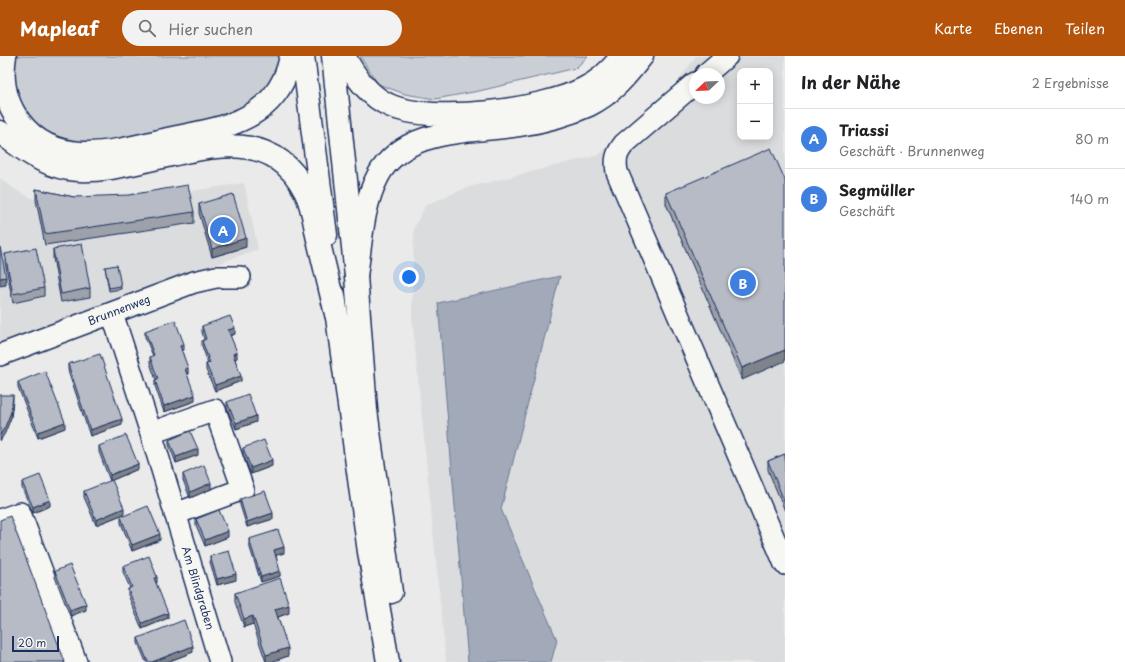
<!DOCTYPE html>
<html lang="de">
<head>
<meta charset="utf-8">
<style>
	body { margin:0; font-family:"Playpen Sans",sans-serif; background:#f2f2f2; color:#202124 }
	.controls { position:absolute; right:12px; top:12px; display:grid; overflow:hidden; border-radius:8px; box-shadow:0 2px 10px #0003 }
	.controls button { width:36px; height:36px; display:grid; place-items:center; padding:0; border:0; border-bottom:1px solid #e0e0e0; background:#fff; color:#202124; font:20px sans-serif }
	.compass { position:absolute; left:689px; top:12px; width:36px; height:36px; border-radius:50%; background:#fff; box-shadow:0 2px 10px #0003; rotate:247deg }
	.scale { position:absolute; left:12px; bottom:10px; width:47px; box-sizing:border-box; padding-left:4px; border:2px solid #1b2f5e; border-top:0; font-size:11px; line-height:14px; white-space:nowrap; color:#1b2f5e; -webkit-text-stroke:3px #f6f6f2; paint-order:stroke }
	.you { position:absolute; left:409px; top:221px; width:14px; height:14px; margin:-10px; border:3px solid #fff; border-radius:50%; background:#1a73e8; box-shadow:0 0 0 6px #1a73e833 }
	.badge { display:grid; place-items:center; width:26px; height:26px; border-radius:50%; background:#b45309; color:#fff; font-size:13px; font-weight:700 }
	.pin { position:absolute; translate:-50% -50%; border:2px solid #fff; box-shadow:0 1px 4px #0006 }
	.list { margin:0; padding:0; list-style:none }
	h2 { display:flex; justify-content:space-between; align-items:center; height:52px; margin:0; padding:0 16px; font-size:17px }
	h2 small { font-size:13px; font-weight:400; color:#757577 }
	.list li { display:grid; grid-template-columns:26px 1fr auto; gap:12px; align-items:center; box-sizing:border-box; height:60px; padding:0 16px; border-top:1px solid #e0e0e0 }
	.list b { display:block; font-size:15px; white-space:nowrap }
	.list p { margin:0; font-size:13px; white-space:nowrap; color:#757577 }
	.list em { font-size:13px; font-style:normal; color:#757577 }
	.icon { flex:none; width:22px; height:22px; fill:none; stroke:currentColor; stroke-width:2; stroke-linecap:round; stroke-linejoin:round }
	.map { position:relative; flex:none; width:785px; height:606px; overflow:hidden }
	header { display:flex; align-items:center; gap:24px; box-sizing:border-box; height:56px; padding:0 20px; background:#b45309; color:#fff }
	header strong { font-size:19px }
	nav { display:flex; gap:22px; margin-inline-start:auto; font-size:14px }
	.search { width:280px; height:36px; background:#f2f2f2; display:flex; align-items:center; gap:10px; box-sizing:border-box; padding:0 14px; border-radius:22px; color:#757577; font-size:15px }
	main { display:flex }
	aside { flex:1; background:#fff }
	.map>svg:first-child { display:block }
	.built { fill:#dadcde; fill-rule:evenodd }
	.green { fill:#caced5; stroke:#727e9a }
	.water { fill:#a2aaba; stroke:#6c7995 }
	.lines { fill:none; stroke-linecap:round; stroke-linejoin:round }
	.minor-casing { stroke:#1b2f5e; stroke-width:24 }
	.major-casing { stroke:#1b2f5e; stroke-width:25 }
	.highway-casing { stroke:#1b2f5e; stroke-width:25 }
	.minor { stroke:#f6f6f2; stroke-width:21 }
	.major { stroke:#f6f6f2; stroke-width:22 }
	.highway { stroke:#f6f6f2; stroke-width:22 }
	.wall { fill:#9da1aa; stroke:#1b2f5e }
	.shaded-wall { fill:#7f838b; stroke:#1b2f5e }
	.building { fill:#b6bbc6; stroke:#1b2f5e }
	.labels { text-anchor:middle; stroke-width:3; stroke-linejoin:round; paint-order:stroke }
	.street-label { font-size:11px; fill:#1b2f5e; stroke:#f6f6f2 }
</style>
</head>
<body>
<header>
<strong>Mapleaf</strong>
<div class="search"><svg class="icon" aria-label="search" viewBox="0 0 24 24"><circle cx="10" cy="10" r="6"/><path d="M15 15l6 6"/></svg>Hier suchen</div>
<nav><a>Karte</a><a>Ebenen</a><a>Teilen</a></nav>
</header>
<main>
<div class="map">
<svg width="785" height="606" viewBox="0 0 785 606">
	<rect width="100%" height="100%" fill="#e9eae9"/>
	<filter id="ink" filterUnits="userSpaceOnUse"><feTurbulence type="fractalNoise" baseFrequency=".025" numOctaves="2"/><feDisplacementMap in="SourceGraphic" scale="8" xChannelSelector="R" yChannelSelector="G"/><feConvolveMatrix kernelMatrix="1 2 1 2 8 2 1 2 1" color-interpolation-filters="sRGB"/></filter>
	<g filter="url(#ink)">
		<path class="built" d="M696,0H785V606H446L412,261L414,172L426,149L466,132L599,99L675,29ZM740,15H770V81H740ZM695,18H719V42H695Z
			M0,122L16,134L36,144L62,146L114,147L244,127L258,193L0,288Z"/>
		<path class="green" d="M15,0H282L267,35L249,51L225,61L99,88L64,85L39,73L21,52L12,15Z
			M360,0H588L576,12L479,35L435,43L405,38L378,28Z"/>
		<path class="water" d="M560,220L501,453L557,584L551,606H468L438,247Z"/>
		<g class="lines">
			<g class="minor-casing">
				<path id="minor" d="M706,18L727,0
					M695,27L624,88C616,98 615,104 617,116L785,508
					M112,257L151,377L220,606
					M0,299L194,226L216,221H240
					M151,377L215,354L243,433L175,458
					M0,464L20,457L76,606"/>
			</g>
			<g class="major-casing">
				<path id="major" d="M303,0L326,179
					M333,0L356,220L366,354L391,536
					M334,239L369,496L388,606"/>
			</g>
			<g class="highway-casing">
				<path id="highway" d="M5,0C1,24 5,46 20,66C57,115 118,94 168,83C199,76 231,73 257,55C276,42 287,22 291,0
					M344,0C355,20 369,41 391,50C435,68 541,54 583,33C599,26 611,14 622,0
					M0,76C21,92 41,108 68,113C143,125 258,42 305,135C312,148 314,164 317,179C323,205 330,232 336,258
					M356,220C361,188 362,150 378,120C405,70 472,77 520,69C544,65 567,59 589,49C612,38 627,19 642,0"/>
			</g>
			<use href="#minor" class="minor"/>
			<use href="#major" class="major"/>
			<use href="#highway" class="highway"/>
		</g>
		<path class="wall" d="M785,124L742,324L666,148V137Z
			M36,133L74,141L194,156V167L45,189L36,144Z
			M199,148L246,191L212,201L199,157Z
			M53,193L90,232V241L61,246L53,202Z
			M5,198L44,232V240L13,247L5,206Z
			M105,211L121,230V233L109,235Z
			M202,270L235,278L230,280L237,302L235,303L241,325L215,335L206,314V308L208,307L202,290V285L204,283L202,276Z
			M145,275L184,294L182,295L188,318H187L195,345L164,356L155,330V324H156L150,307V301L153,300L145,281Z
			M68,308L122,369L90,380L68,314Z
			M18,326L65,372L38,382L18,331Z
			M227,346L256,366L236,373L227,352Z
			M169,384L198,399L176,407L169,389Z
			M99,390L138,413L110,425L99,396Z
			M243,392L272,410L251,418L243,398Z
			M785,398V455L768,414V405Z
			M183,418L211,433L190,442L183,424Z
			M22,426L50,450L33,457L22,432Z
			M84,435L124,458L96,469L84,441Z
			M240,443L273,463L247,471L240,449Z
			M121,461L160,484L132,495L121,467Z
			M196,463L228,481L205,490L196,469Z
			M249,483L284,497L276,499L280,520L261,526L249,489Z
			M210,500L236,524L217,529L210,506Z
			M123,510L157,527L156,528L168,562L142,573L128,539V533L130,532L123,516Z
			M55,515L86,554L70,560L55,521Z
			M235,537L289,557L278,561L288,600L271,606H266L253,568L244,571L235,546Z
			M138,582L193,596L167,606H146L138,587Z"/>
		<path class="shaded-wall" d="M246,182V191L212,201V193Z
			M6,221V229L0,230V222Z
			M235,272V278L228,280V274Z
			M184,288V294L180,296V290Z
			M785,294V305L742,324V312Z
			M237,296V302L233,304V298Z
			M188,312V318L185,319V313Z
			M241,320V325L215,335V329Z
			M13,339V345L11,362L5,377L0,385V379Z
			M195,339V345L164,356V350Z
			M256,360V366L236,373V367Z
			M122,363V369L90,380V374Z
			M65,366V372L38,382V376Z
			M198,393V399L176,407V401Z
			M272,404V410L251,418V412Z
			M138,408V413L110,425V419Z
			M211,427V433L190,442V436Z
			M50,444V450L33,457V451Z
			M124,452V458L96,469V464Z
			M273,457V463L247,471V466Z
			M228,475V481L205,490V484Z
			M160,478V484L132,495V489Z
			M284,491V497L274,500V494Z
			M280,515V520L261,526V521Z
			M236,518V524L217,529V523Z
			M157,521V527L154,528V522Z
			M86,548V554L70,560V554Z
			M289,549V557L275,562V553Z
			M168,557V562L142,573V567Z
			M253,560V568L244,571V563Z
			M193,590V596L167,606H152Z
			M288,592V600L271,606H266V599Z"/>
		<path class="building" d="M771,92L785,124V294L742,312L666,137Z
			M188,129L194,156L45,178L36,133L74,141L129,139Z
			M233,138L246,182L212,193L199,148Z
			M82,188L90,232L61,238L53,193Z
			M0,191L6,221L0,222Z
			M36,192L44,232L13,238L5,198Z
			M117,209L121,230L109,232L105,211Z
			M230,260L235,272L228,274L237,296L233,298L241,320L215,329L206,308L210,307L202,285L206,283L202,270Z
			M175,264L184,288L180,290L188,312L185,313L195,339L164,350L155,324L158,323L150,301L154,299L145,275Z
			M100,298L122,363L90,374L68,308Z
			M45,315L65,366L38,376L18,326Z
			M248,338L256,360L236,367L227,346Z
			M0,339H13L11,356L5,371L0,379Z
			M190,375L198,393L176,401L169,384Z
			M126,379L138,408L110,419L99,390Z
			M264,384L272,404L251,412L243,392Z
			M785,398V447L768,405Z
			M204,409L211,427L190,436L183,418Z
			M40,419L50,444L33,451L22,426Z
			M112,424L124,452L96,464L84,435Z
			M265,435L273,457L247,466L240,443Z
			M148,450L160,478L132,489L121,461Z
			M219,454L228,475L205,484L196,463Z
			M10,460L65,606H0V464Z
			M278,474L284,491L274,494L280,515L261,521L249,483Z
			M229,495L236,518L217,523L210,500Z
			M149,500L157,521L154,522L168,557L142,567L128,533L132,531L123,510Z
			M70,509L86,548L70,554L55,515Z
			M280,522L289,549L275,553L288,592L266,599L253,560L244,563L235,537Z
			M184,564L193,590L152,606H148L138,582Z"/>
	</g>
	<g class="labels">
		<g class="street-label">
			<text transform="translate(119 254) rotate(-21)" y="4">Brunnenweg</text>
			<text transform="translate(198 532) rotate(73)" y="4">Am Blindgraben</text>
		</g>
	</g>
</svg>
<div class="controls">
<button>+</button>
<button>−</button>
</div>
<svg class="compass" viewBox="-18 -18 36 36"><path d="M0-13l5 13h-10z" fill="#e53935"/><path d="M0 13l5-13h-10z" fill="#757577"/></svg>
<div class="scale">20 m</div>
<div class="you"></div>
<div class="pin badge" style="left:223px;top:174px;background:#3f7fe0">A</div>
<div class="pin badge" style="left:743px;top:227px;background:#3f7fe0">B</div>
</div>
<aside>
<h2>In der Nähe<small>2 Ergebnisse</small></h2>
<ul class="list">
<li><span class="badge" style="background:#3f7fe0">A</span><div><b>Triassi</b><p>Geschäft · Brunnenweg</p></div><em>80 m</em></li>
<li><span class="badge" style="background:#3f7fe0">B</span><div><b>Segmüller</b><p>Geschäft</p></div><em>140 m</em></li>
</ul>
</aside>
</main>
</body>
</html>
